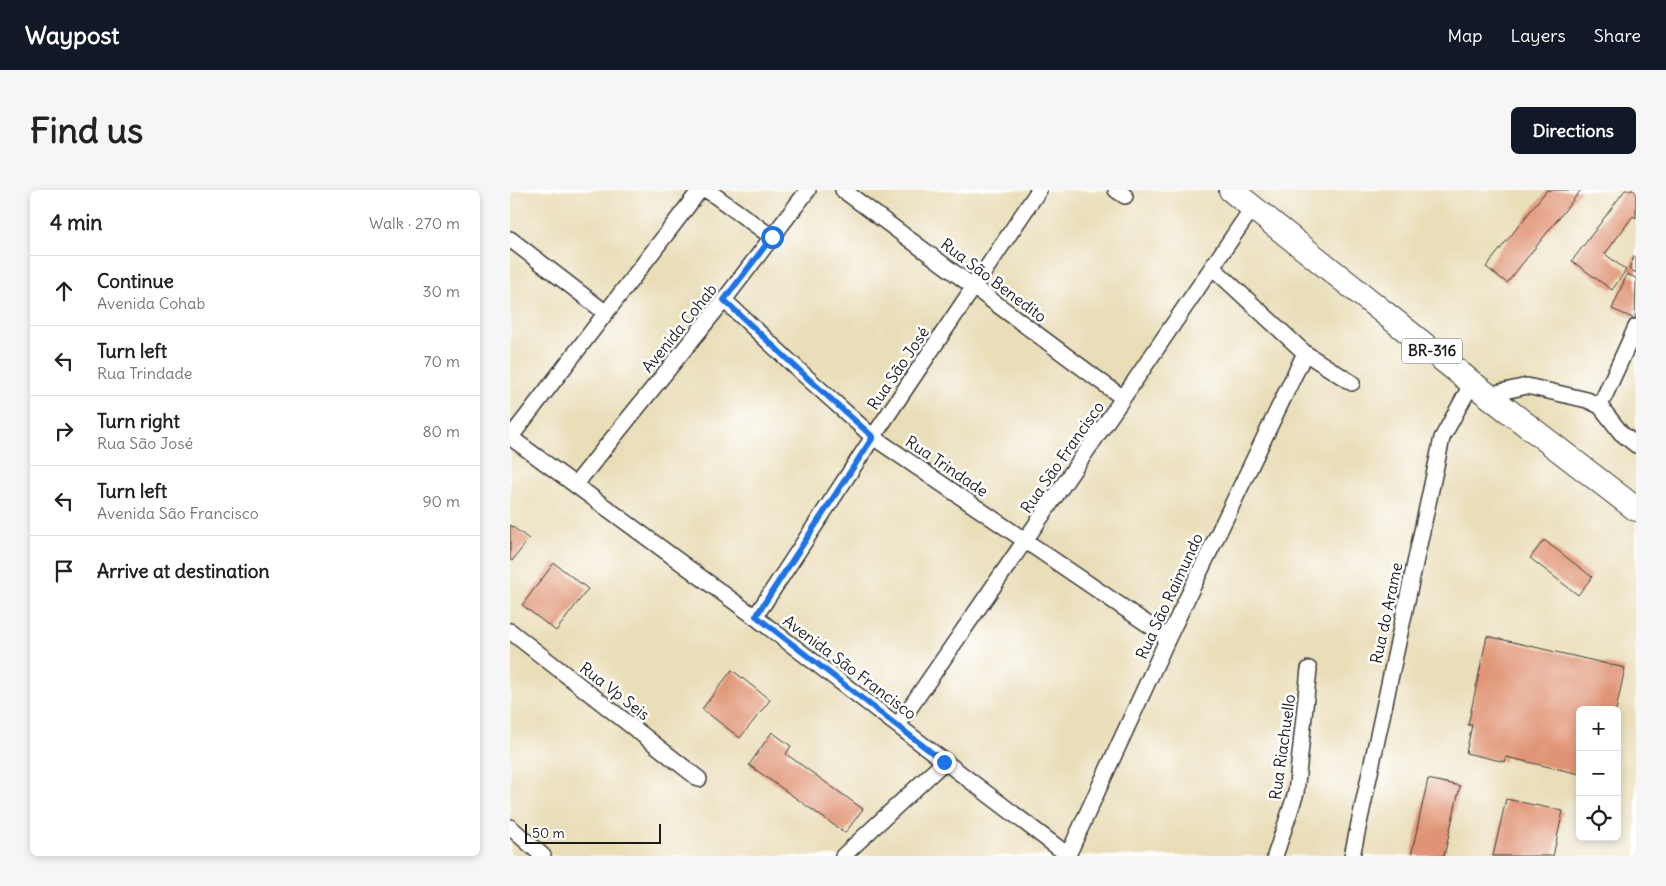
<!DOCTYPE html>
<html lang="en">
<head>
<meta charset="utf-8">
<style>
	body { margin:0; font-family:Delius,sans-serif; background:#f6f6f6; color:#222 }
	.controls { position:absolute; right:15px; bottom:15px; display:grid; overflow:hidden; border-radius:8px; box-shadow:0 2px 8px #0003 }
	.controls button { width:45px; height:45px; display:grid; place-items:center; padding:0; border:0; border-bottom:1px solid #e0e0e0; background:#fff; color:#222; font:25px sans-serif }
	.scale { position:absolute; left:15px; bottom:12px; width:136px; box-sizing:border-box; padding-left:5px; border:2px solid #1c1c1c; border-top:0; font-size:14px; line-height:18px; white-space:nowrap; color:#1c1c1c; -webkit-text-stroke:4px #fff; paint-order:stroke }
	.stop { position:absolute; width:15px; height:15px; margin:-11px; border:4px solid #1a73e8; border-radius:50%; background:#fff }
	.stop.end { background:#1a73e8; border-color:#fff; box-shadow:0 1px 5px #0008 }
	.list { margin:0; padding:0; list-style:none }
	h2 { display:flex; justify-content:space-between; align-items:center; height:65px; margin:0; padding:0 20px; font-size:21px }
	h2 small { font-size:16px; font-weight:400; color:#767676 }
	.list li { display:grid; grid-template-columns:32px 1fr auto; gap:15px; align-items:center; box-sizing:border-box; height:70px; padding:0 20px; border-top:1px solid #e0e0e0 }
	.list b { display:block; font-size:19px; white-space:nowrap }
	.list p { margin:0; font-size:16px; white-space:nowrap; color:#767676 }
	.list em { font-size:16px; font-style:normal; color:#767676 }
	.icon { flex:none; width:28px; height:28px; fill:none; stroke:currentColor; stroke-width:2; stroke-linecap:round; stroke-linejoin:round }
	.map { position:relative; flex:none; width:1126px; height:666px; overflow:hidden; border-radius:8px }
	header { display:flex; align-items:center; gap:30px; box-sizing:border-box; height:70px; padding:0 25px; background:#111827; color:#fff }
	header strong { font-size:24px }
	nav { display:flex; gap:28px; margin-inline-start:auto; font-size:18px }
	.intro { display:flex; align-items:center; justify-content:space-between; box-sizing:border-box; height:120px; padding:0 30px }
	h1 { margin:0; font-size:35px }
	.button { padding:12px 22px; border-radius:8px; background:#111827; color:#fff; font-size:18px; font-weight:700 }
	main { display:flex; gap:30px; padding:0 30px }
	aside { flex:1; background:#fff; border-radius:8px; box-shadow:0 2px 8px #0003 }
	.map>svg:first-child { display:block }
	.building { fill:#e09475 }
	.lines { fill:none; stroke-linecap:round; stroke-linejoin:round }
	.minor-casing { stroke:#3b3934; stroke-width:18 }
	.trunk-casing { stroke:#3b3934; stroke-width:26 }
	.minor { stroke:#fff; stroke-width:15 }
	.trunk { stroke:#fff; stroke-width:24 }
	.route { stroke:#1a73e8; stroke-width:6 }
	.labels { text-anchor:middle; stroke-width:5; stroke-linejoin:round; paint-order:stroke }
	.shield { fill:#fff; stroke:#606060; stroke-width:1 }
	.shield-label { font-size:15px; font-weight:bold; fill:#1c1c1c }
	.street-label { font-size:16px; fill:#1c1c1c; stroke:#fff }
</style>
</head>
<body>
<header>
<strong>Waypost</strong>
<nav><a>Map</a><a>Layers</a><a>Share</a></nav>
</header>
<div class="intro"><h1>Find us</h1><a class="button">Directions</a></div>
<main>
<aside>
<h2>4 min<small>Walk · 270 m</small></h2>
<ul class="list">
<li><svg class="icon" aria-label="ahead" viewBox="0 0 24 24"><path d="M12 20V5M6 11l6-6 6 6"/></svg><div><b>Continue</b><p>Avenida Cohab</p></div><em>30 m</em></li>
<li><svg class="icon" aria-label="left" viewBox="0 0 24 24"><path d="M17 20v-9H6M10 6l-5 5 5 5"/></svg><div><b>Turn left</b><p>Rua Trindade</p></div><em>70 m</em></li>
<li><svg class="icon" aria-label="right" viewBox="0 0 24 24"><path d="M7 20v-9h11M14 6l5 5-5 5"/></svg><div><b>Turn right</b><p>Rua São José</p></div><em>80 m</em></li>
<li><svg class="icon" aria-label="left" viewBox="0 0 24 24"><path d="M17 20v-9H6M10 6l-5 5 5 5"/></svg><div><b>Turn left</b><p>Avenida São Francisco</p></div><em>90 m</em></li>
<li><svg class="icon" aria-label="arrive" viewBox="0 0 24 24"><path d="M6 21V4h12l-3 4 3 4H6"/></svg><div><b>Arrive at destination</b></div></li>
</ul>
</aside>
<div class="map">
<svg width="1126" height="666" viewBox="0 0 1126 666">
	<rect width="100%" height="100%" fill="#fff"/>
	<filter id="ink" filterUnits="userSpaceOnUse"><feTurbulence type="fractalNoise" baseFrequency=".02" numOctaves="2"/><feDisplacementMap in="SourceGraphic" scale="10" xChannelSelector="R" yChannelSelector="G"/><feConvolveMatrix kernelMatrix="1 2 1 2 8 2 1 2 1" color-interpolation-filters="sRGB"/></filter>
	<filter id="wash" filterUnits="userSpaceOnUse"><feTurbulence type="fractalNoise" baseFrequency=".0096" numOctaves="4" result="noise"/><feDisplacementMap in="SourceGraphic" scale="20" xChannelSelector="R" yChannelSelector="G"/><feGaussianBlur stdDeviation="1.12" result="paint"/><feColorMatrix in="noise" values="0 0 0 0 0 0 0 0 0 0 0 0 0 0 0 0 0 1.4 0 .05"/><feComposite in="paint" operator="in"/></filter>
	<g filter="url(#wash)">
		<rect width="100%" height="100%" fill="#eadeb9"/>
		<g id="blocks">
			<path class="building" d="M1037,0H1071L997,93L976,77Z
				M1115,0H1126V28L1123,26L1095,64L1116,80L1102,100L1062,71Z
				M1124,66L1126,67V83L1119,79Z
				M1117,84L1126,88L1125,129L1102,119Z
				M0,335L19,349L2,371L0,369Z
				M1034,350L1082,387L1068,405L1020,368Z
				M44,373L78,399L46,441L12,415Z
				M977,446L1115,478L1106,520H1070V584L996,567L995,572L956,563L962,535H958Z
				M222,480L260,510L230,548L192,519Z
				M262,542L281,556L276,564L353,619L335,643L239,575Z
				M918,589L950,596L934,666H901Z
				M996,609L1053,621L1043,666H983Z"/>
		</g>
	</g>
	<g filter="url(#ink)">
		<use href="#blocks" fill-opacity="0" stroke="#3b3934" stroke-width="1"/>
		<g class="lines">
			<g class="minor-casing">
				<path id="minor" d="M197,0L262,47
					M333,0L613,208
					M606,0L615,6
					M0,49L96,123
					M702,77L795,163L842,193
					M214,110L292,183L363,247L658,448
					M977,205L1017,196L1077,210L1090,216
					M1090,216L1126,137
					M1090,216L1111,243L1126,255
					M0,247L245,427L559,666
					M0,248L190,0
					M65,295L214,110L298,0
					M245,427L363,247L529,0
					M0,441L189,589
					M388,535L613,208L743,17
					M0,637L33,666
					M558,665L658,448L795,163
					M333,666L434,572
					M765,666L786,603L799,479
					M842,666L932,248L962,193"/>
			</g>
			<g class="trunk-casing">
				<path id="trunk" d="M721,0L962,193L1126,319"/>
			</g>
			<use href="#minor" class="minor"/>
			<use href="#trunk" class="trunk"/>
		</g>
	</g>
	<g class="lines" filter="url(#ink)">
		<path class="route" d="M262,47L214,110L292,183L363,247L246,426L434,572"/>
	</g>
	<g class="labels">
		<rect class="shield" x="892" y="148.5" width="60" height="25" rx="4"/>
		<g class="shield-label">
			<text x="922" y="166">BR-316</text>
		</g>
		<g class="street-label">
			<text transform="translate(484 90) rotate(37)" y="6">Rua São Benedito</text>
			<text transform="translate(169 138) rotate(-51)" y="6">Avenida Cohab</text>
			<text transform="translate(388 178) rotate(-56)" y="6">Rua São José</text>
			<text transform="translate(552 267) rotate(-55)" y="6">Rua São Francisco</text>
			<text transform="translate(437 276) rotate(34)" y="6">Rua Trindade</text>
			<text transform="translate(659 406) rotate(-65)" y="6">Rua São Raimundo</text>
			<text transform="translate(876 423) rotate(-78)" y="6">Rua do Arame</text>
			<text transform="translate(340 477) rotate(37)" y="6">Avenida São Francisco</text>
			<text transform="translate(105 501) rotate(38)" y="6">Rua Vp Seis</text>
			<text transform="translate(772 557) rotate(-82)" y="6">Rua Riachuello</text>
		</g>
	</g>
</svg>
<div class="controls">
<button>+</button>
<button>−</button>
<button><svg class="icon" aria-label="locate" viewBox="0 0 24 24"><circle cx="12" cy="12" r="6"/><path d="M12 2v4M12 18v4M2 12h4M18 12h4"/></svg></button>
</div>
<div class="scale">50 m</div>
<div class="stop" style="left:262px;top:47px"></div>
<div class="stop end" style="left:434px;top:572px"></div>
</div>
</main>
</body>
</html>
